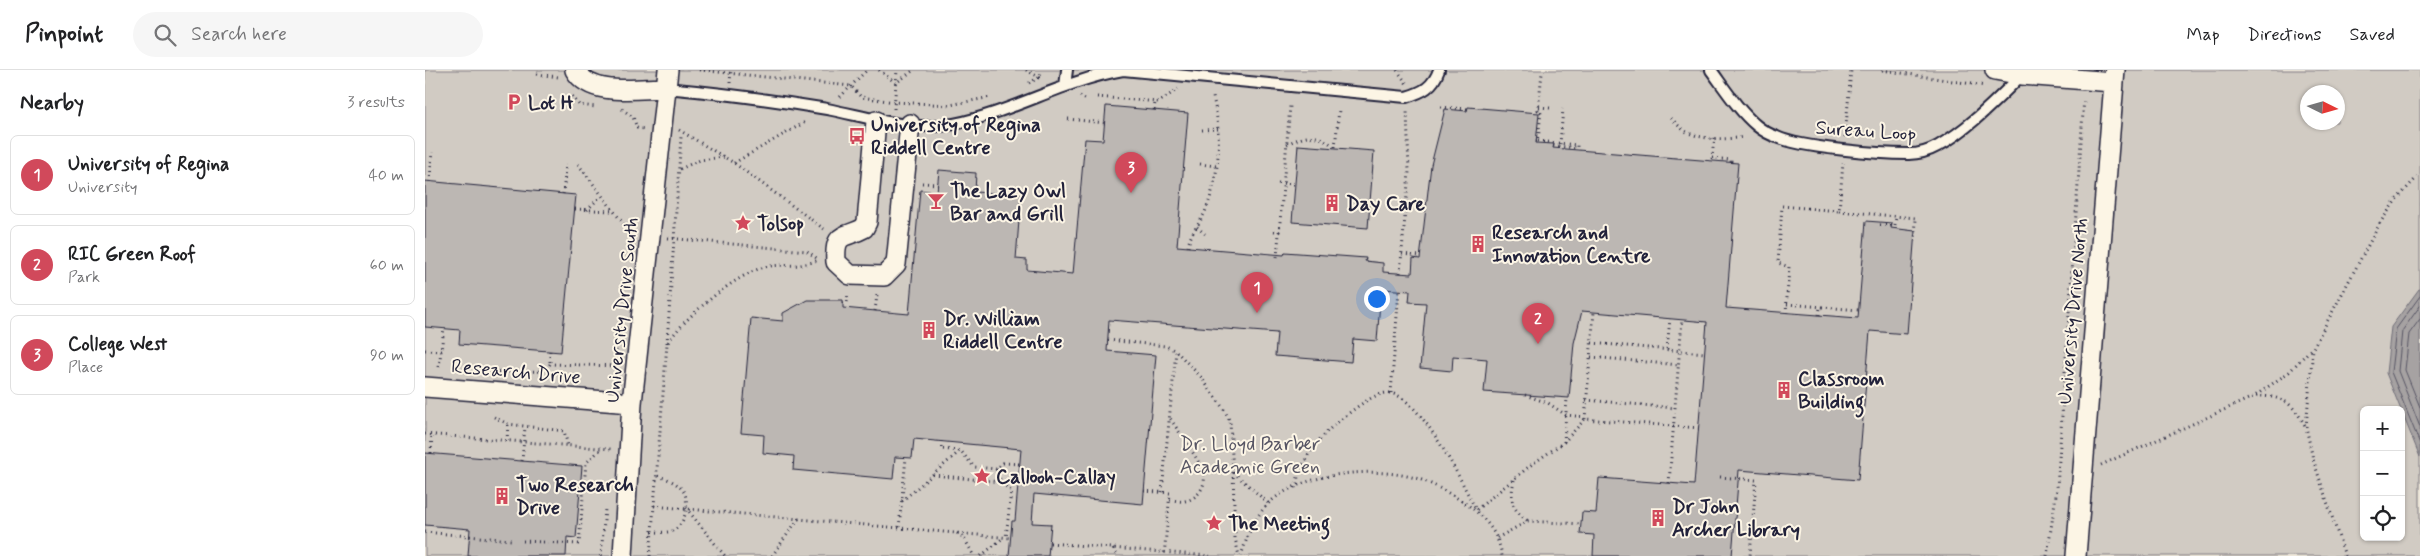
<!DOCTYPE html>
<html lang="en">
<head>
<meta charset="utf-8">
<style>
	body { margin:0; font-family:Mynerve,sans-serif; background:#f6f6f6; color:#202124 }
	.controls { position:absolute; right:15px; bottom:15px; display:grid; overflow:hidden; border-radius:8px; box-shadow:0 1px 4px #0004 }
	.controls button { width:45px; height:45px; display:grid; place-items:center; padding:0; border:0; border-bottom:1px solid #e0e0e0; background:#fff; color:#202124; font:25px sans-serif }
	.compass { position:absolute; left:1875px; top:15px; width:45px; height:45px; border-radius:50%; background:#fff; box-shadow:0 1px 4px #0004; rotate:95deg }
	.you { position:absolute; left:951px; top:228px; width:18px; height:18px; margin:-12px; border:4px solid #fff; border-radius:50%; background:#1a73e8; box-shadow:0 0 0 8px #1a73e833 }
	.badge { display:grid; place-items:center; width:32px; height:32px; border-radius:50%; background:#d1495b; color:#fff; font-size:16px; font-weight:700 }
	.pin { position:absolute; translate:-50% -41px; filter:drop-shadow(0 1px 2px #0008) }
	.pin::after { content:''; position:absolute; top:26px; width:18px; height:15px; background:inherit; clip-path:polygon(0 0,100% 0,50% 100%) }
	.list { margin:0; padding:0; list-style:none }
	h2 { display:flex; justify-content:space-between; align-items:center; height:65px; margin:0; padding:0 20px; font-size:21px }
	h2 small { font-size:16px; font-weight:400; color:#757577 }
	.list li { display:grid; grid-template-columns:32px 1fr auto; gap:15px; align-items:center; box-sizing:border-box; height:80px; margin:0 10px 10px; padding:0 10px; border:1px solid #e0e0e0; border-radius:8px }
	.list b { display:block; font-size:19px; white-space:nowrap }
	.list p { margin:0; font-size:16px; white-space:nowrap; color:#757577 }
	.list em { font-size:16px; font-style:normal; color:#757577 }
	.icon { flex:none; width:28px; height:28px; fill:none; stroke:currentColor; stroke-width:2; stroke-linecap:round; stroke-linejoin:round }
	.map { position:relative; flex:none; width:1995px; height:486px; overflow:hidden }
	header { display:flex; align-items:center; gap:30px; box-sizing:border-box; height:70px; padding:0 25px; background:#fff; border-bottom:1px solid #e0e0e0 }
	header strong { font-size:24px }
	nav { display:flex; gap:28px; margin-inline-start:auto; font-size:18px }
	.search { width:350px; height:45px; background:#f6f6f6; display:flex; align-items:center; gap:12px; box-sizing:border-box; padding:0 18px; border-radius:28px; color:#757577; font-size:19px }
	main { display:flex }
	aside { flex:1; background:#fff }
	.map>svg:first-child { display:block }
	.green { fill:#d1cbc3; stroke:#7a767f; fill-rule:evenodd }
	.water { fill:#a6a2a2; stroke:#716f79 }
	.lines { fill:none; stroke-linecap:round; stroke-linejoin:round }
	.shore { stroke:#575564; stroke-width:1 }
	.building { fill:#bcb7b3; stroke:#22223b }
	.lane-casing { stroke:#22223b; stroke-width:14 }
	.street-casing { stroke:#22223b; stroke-width:22 }
	.path { stroke:#22223b; stroke-width:3; stroke-dasharray:1 4; stroke-linecap:butt }
	.lane { stroke:#fcf5e5; stroke-width:10 }
	.street { stroke:#fcf5e5; stroke-width:19 }
	.labels { text-anchor:middle; stroke-width:4; stroke-linejoin:round; paint-order:stroke }
	.poi-label { font-size:20px; font-weight:bold; fill:#22223b; stroke:#fcf5e5; text-anchor:start }
	.street-label { font-size:20px; fill:#22223b; stroke:#fcf5e5 }
	.park-label { font-size:20px; fill:#575564; stroke:#fcf5e5 }
</style>
</head>
<body>
<header>
<strong>Pinpoint</strong>
<div class="search"><svg class="icon" aria-label="search" viewBox="0 0 24 24"><circle cx="10" cy="10" r="6"/><path d="M15 15l6 6"/></svg>Search here</div>
<nav><a>Map</a><a>Directions</a><a>Saved</a></nav>
</header>
<main>
<aside>
<h2>Nearby<small>3 results</small></h2>
<ul class="list">
<li><span class="badge">1</span><div><b>University of Regina</b><p>University</p></div><em>40 m</em></li>
<li><span class="badge">2</span><div><b>RIC Green Roof</b><p>Park</p></div><em>60 m</em></li>
<li><span class="badge">3</span><div><b>College West</b><p>Place</p></div><em>90 m</em></li>
</ul>
</aside>
<div class="map">
<svg width="1995" height="486" viewBox="0 0 1995 486">
	<rect width="100%" height="100%" fill="#efe8db"/>
	<filter id="ink" filterUnits="userSpaceOnUse"><feTurbulence type="fractalNoise" baseFrequency=".02" numOctaves="2"/><feDisplacementMap in="SourceGraphic" scale="10" xChannelSelector="R" yChannelSelector="G"/><feConvolveMatrix kernelMatrix="1 2 1 2 8 2 1 2 1" color-interpolation-filters="sRGB"/></filter>
	<g filter="url(#ink)">
		<path class="green" d="M0,0H1995V486H0ZM1882,22H1912V52H1882ZM1939,340H1976V467H1939Z"/>
		<path class="water" d="M1994,219H1995V387L1961,303L1966,257Z"/>
		<g class="lines">
			<path class="shore" d="M1995,226L1971,259L1966,302L1995,374
				M1995,236L1977,261L1973,301L1995,357
				M1995,249L1984,264L1980,300L1995,337"/>
		</g>
		<path class="building" d="M681,36L763,43L752,176L859,185L860,182L941,188L940,191L958,193V202L987,204L988,188L995,189L1006,95L1020,39L1042,41L1043,37L1114,43L1111,73L1129,74L1128,78L1313,93L1301,238L1433,248L1441,151L1467,153L1466,158L1490,161L1482,264L1445,261L1433,410L1314,400L1307,486H1168L1169,465L1155,464L1157,442L1171,443L1174,408L1269,415L1282,252L1157,241L1149,273L1144,328L1059,322L1062,289L1028,286L1027,301L995,298L1001,233L984,232L985,221L956,219L952,271L928,269L926,292L850,286L852,263L684,250L682,281L731,285L718,434L609,424L607,453L626,454L623,486H584L587,451H590L596,379L489,369L487,388L470,387L468,409L368,400L369,386L338,383L339,365L316,363L326,248L358,251V243L382,230H418V238L484,244L495,120L512,122L514,100L551,103L550,122L596,125L591,189L602,190V200L648,204L660,69L678,70Z
			M873,75L949,81L943,158L867,152Z
			M0,111L151,125L136,282L34,274L35,260L0,257Z
			M0,383L157,396L151,468L142,467L141,486H43L45,459L0,455Z"/>
		<g class="lines">
			<g class="lane-casing">
				<path id="lane" d="M1286,0C1300,19 1314,41 1332,56C1337,60 1346,65 1352,67C1376,78 1455,84 1484,84C1493,84 1504,81 1513,76C1544,59 1571,30 1597,5
					M640,16L642,0
					M241,18C294,23 349,30 402,39C443,47 487,62 529,54C588,42 640,10 698,0L981,27C998,22 1008,17 1014,0"/>
			</g>
			<g class="street-casing">
				<path id="street" d="M150,0C166,28 214,18 241,18
					M1570,0L1597,5L1688,12
					M451,51L442,152L439,158C419,169 409,161 411,192L425,205L459,206L471,194L485,54
					M0,317L207,333
					M198,486L207,333L243,0
					M1651,486L1690,0"/>
			</g>
			<path class="path" d="M274,0L426,16L436,27L469,32L525,35L566,27
				M454,0L471,13L489,0
				M601,0L616,8
				M972,0L982,14
				M1457,0L1560,16
				M112,4L133,7
				M305,13L306,0
				M604,13L615,7L616,0
				M147,26L154,35L171,37
				M655,26L663,31
				M415,27L442,0
				M672,27L734,32L753,19
				M1016,37L1042,39
				M1114,37L1125,38
				M197,39L208,47L212,58L220,59
				M469,39L472,0
				M729,40L730,32
				M1246,48C1251,53 1256,59 1262,62C1277,70 1302,70 1318,67
				M643,49L680,53
				M254,60L309,93L399,159
				M777,60L793,59
				M1420,67L1426,0
				M1289,68L1287,88L1306,90V92
				M1111,71H1113L1116,41L1113,40L1117,3
				M1113,71L1152,75V78L1128,76
				M862,74C881,65 894,62 910,78
				M1135,74L1138,39
				M910,77L914,40
				M309,93L382,51
				M153,94L207,165
				M775,94L791,96
				M255,99L275,90L299,87
				M5,112L7,82
				M497,113L513,114
				M853,113L870,114
				M138,124L141,94
				M150,139L186,141
				M162,140L176,126
				M1414,141L1491,148L1490,171
				M1455,155H1470L1471,146
				M772,157L780,164
				M849,161L857,162
				M243,168L382,181L393,189
				M763,177C765,163 774,155 780,142C795,106 797,65 788,27
				M977,184L995,186
				M852,187L865,36
				M975,203L984,102L982,40
				M418,233H422L423,223
				M1362,234L1434,240
				M450,241L452,225
				M1361,243L1364,197L1353,193L1357,136L1414,141L1418,93
				M1394,245L1395,237
				M683,270L741,276L751,281L776,307L800,341L805,352L808,402L843,433
				M242,273L256,67
				M1167,273L1280,283
				M1242,279L1245,249
				M0,280L16,281L19,258
				M125,281V294
				M1166,287L1254,295
				M190,296L191,278
				M14,297L16,281
				M73,302L121,301L125,294L193,296
				M966,323L974,220
				M1100,325L1123,333L1141,345L1160,347
				M1831,326C1860,326 1867,333 1881,357
				M1161,330L1250,338
				M69,347L83,354L139,361L143,376
				M1160,349L1169,242
				M0,364L186,379
				M82,371L83,354
				M516,371V379L536,381L549,397L571,399L578,393L595,394
				M1139,372L1142,328
				M6,383L7,364
				M97,391L100,357
				M1676,395L1830,326L1864,302L1887,278
				M571,399L576,412
				M808,402L810,468L814,486
				M508,405L576,412L586,421L581,468
				M1295,407L1331,410L1325,486
				M1089,410C1085,430 1086,439 1103,451
				M1244,413L1257,250
				M870,418C877,388 893,367 918,348C929,339 950,322 964,323C995,325 1038,414 1051,440L1106,395L1139,372L1160,349L1274,358
				M719,421L745,423L739,486
				M737,422L751,281
				M745,430C750,430 756,432 760,431C773,429 783,414 778,402C774,389 753,361 745,348
				M477,431L535,381
				M229,436L586,468
				M261,438L300,486
				M474,457L481,388
				M0,462L86,470
				M227,462C234,462 241,463 247,461C260,456 265,434 259,422C253,413 242,408 232,406
				M532,463L539,468L549,486
				M1072,468L1103,451L1156,454
				M98,471L154,474L161,393L176,379
				M625,473L785,486
				M688,479L693,486
				M176,486L180,439
				M225,486L242,274C258,248 311,204 340,197C352,194 364,196 375,195C381,194 388,192 394,190
				M347,486L374,448
				M556,486L578,468
				M816,486C822,467 829,447 844,433C879,401 951,396 994,409C1008,414 1020,421 1032,428C1054,441 1073,459 1077,486
				M1622,486L1632,418L1659,28
				M1920,486L1888,389L1881,357L1888,278L1955,153L1971,130L1995,104"/>
			<use href="#lane" class="lane"/>
			<use href="#street" class="street"/>
		</g>
	</g>
	<defs>
		<g id="parking-bare" transform="scale(1.35)"><path d="M-3.5-5.5H1a3.5 3.5 0 0 1 0 7H-1V5.5H-3.5ZM-1-3.4V-.6H.8a1.4 1.4 0 0 0 0-2.8Z" fill="#d1495b" stroke="#fcf5e5" stroke-width="2.5" paint-order="stroke"/></g>
		<g id="bus-bare" transform="scale(1.35)"><path d="M-5-6H5V4H4V6H2V4H-2V6H-4V4H-5ZM-3.5-4V0h7V-4ZM-3.5 1.2v1.5H-2V1.2ZM2 1.2v1.5H3.5V1.2Z" fill="#d1495b" stroke="#fcf5e5" stroke-width="2.5" paint-order="stroke"/></g>
		<g id="bar-bare" transform="scale(1.35)"><path d="M-6-5H6L.8 .8V4.5H3.5V6h-7V4.5H-.8V.8Z" fill="#d1495b" stroke="#fcf5e5" stroke-width="2.5" paint-order="stroke"/></g>
		<g id="building-bare" transform="scale(1.35)"><path d="M-4-6H4V6H1V3H-1V6H-4ZM-2.5-4.3h1.7v1.8h-1.7ZM.8-4.3h1.7v1.8H.8ZM-2.5-1h1.7V.8h-1.7ZM.8-1h1.7V.8H.8Z" fill="#d1495b" stroke="#fcf5e5" stroke-width="2.5" paint-order="stroke"/></g>
		<g id="sight-bare" transform="scale(1.35)"><path d="M0-6L1.8-2.2L6-1.7L2.9 1.2L3.7 5.4L0 3.3L-3.7 5.4L-2.9 1.2L-6-1.7L-1.8-2.2Z" fill="#d1495b" stroke="#fcf5e5" stroke-width="2.5" paint-order="stroke"/></g>
	</defs>
	<g fill-rule="evenodd">
		<use href="#parking-bare" x="89" y="32"/>
		<use href="#bus-bare" x="432" y="66"/>
		<use href="#bar-bare" x="511" y="131"/>
		<use href="#building-bare" x="907" y="133"/>
		<use href="#sight-bare" x="318" y="153"/>
		<use href="#building-bare" x="1053" y="174"/>
		<use href="#building-bare" x="504" y="260"/>
		<use href="#building-bare" x="1359" y="320"/>
		<use href="#sight-bare" x="557" y="406"/>
		<use href="#building-bare" x="77" y="426"/>
		<use href="#building-bare" x="1233" y="448"/>
		<use href="#sight-bare" x="789" y="453"/>
	</g>
	<g class="labels">
		<g class="poi-label">
			<text x="103" y="39">Lot H</text>
			<text x="446" y="61">University of Regina<tspan x="446" dy="23">Riddell Centre</tspan></text>
			<text x="525" y="127">The Lazy Owl<tspan x="525" dy="23">Bar and Grill</tspan></text>
			<text x="921" y="140">Day Care</text>
			<text x="332" y="160">Tolsop</text>
			<text x="1067" y="169">Research and<tspan x="1067" dy="23">Innovation Centre</tspan></text>
			<text x="518" y="255">Dr. William<tspan x="518" dy="23">Riddell Centre</tspan></text>
			<text x="1373" y="315">Classroom<tspan x="1373" dy="23">Building</tspan></text>
			<text x="571" y="413">Callooh-Callay</text>
			<text x="91" y="421">Two Research<tspan x="91" dy="23">Drive</tspan></text>
			<text x="1247" y="443">Dr John<tspan x="1247" dy="23">Archer Library</tspan></text>
			<text x="803" y="460">The Meeting</text>
		</g>
		<g class="street-label">
			<text transform="translate(1441 60) rotate(4)" y="7">Sureau Loop</text>
			<text transform="translate(196 240) rotate(-84)" y="7">University Drive South</text>
			<text transform="translate(1647 241) rotate(-85)" y="7">University Drive North</text>
			<text transform="translate(91 301) rotate(5)" y="7">Research Drive</text>
		</g>
		<g class="park-label">
			<text x="825" y="380">Dr. Lloyd Barber<tspan x="825" dy="23">Academic Green</tspan></text>
		</g>
	</g>
</svg>
<div class="controls">
<button>+</button>
<button>−</button>
<button><svg class="icon" aria-label="locate" viewBox="0 0 24 24"><circle cx="12" cy="12" r="6"/><path d="M12 2v4M12 18v4M2 12h4M18 12h4"/></svg></button>
</div>
<svg class="compass" viewBox="-18 -18 36 36"><path d="M0-13l5 13h-10z" fill="#e53935"/><path d="M0 13l5-13h-10z" fill="#757577"/></svg>
<div class="you"></div>
<div class="pin badge" style="left:832px;top:243px">1</div>
<div class="pin badge" style="left:1113px;top:274px">2</div>
<div class="pin badge" style="left:706px;top:123px">3</div>
</div>
</main>
</body>
</html>
